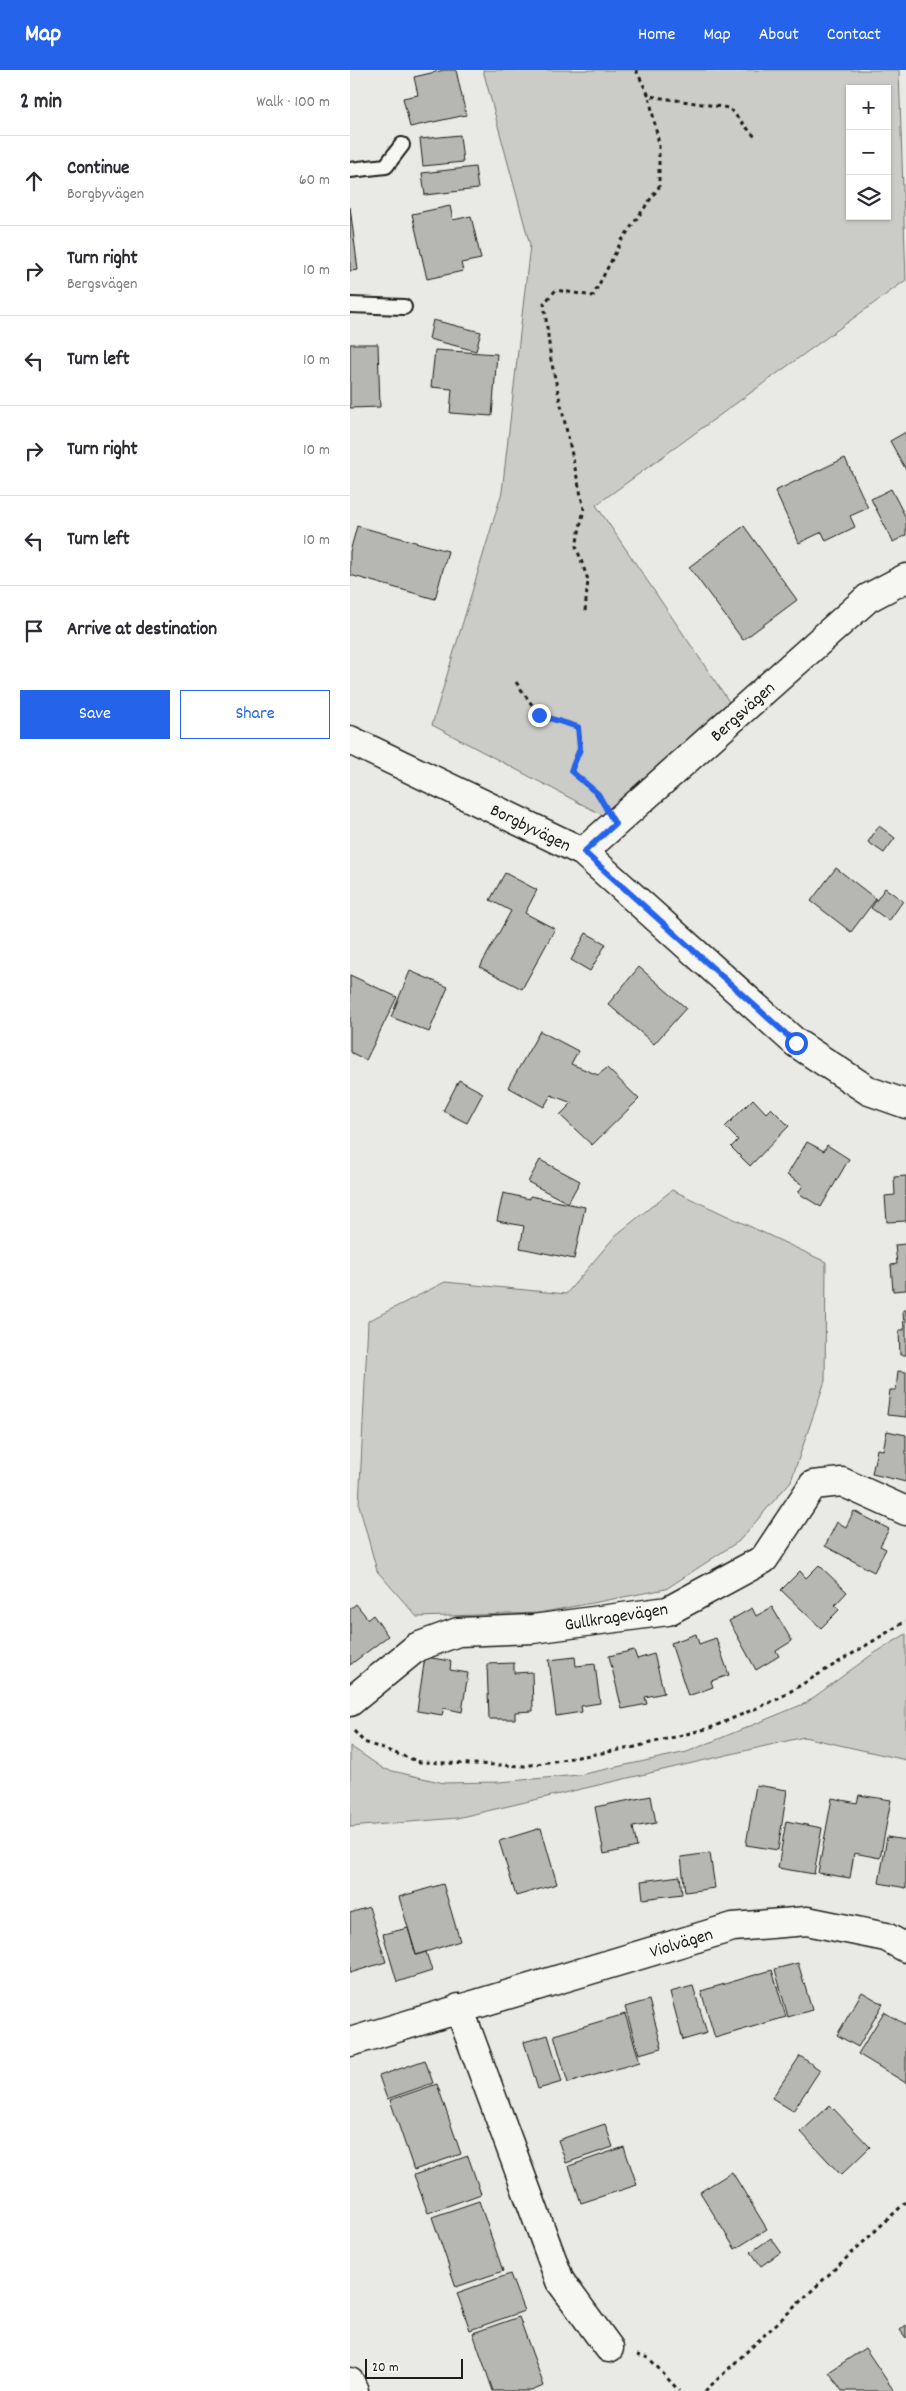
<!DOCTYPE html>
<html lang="en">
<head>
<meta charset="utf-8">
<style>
	body { margin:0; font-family:Dekko,sans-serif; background:#f7f7f7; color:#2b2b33 }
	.controls { position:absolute; right:15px; top:15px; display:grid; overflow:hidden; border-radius:0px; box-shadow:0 1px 4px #0004 }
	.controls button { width:45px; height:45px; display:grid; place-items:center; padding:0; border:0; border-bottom:1px solid #e1e1e2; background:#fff; color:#2b2b33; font:25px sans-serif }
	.scale { position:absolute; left:15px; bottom:12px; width:98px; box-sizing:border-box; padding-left:5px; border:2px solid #1c1c1c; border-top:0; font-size:14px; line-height:18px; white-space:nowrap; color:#1c1c1c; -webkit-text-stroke:4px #f6f6f2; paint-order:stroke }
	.stop { position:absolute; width:15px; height:15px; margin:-11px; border:4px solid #2563eb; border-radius:50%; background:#fff }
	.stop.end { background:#2563eb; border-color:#fff; box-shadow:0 1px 5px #0008 }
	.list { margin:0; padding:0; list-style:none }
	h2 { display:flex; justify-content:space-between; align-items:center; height:65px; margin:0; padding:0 20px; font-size:21px }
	h2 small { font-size:16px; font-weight:400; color:#7c7c81 }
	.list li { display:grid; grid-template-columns:32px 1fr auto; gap:15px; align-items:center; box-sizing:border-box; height:90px; padding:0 20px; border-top:1px solid #e1e1e2 }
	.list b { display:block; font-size:19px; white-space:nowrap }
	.list p { margin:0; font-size:16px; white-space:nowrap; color:#7c7c81 }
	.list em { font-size:16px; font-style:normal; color:#7c7c81 }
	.actions { display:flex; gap:10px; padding:15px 20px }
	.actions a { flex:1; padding:11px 0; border:1px solid #2563eb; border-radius:0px; text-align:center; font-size:18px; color:#2563eb }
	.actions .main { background:#2563eb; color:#fff }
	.icon { flex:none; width:28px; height:28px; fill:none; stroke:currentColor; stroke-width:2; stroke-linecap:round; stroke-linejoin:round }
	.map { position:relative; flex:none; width:556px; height:2321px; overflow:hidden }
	header { display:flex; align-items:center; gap:30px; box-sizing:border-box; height:70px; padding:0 25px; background:#2563eb; color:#fff }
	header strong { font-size:24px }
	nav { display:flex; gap:28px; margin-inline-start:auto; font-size:18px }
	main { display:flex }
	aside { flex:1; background:#fff }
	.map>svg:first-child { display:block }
	.green { fill:#cbcbc7; stroke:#747472; fill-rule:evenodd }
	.building { fill:#b6b6b3; stroke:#1c1c1c }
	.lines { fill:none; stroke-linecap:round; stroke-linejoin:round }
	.service-casing { stroke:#1c1c1c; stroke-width:18 }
	.minor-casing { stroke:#1c1c1c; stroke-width:31 }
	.tertiary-casing { stroke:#1c1c1c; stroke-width:31 }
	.path { stroke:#1c1c1c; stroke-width:3; stroke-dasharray:4 4; stroke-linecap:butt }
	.service { stroke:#f6f6f2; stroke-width:14 }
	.minor { stroke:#f6f6f2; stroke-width:28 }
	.tertiary { stroke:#f6f6f2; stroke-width:28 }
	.route { stroke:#2563eb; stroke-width:6 }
	.labels { text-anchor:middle; stroke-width:5; stroke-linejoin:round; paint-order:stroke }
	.street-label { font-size:18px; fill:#1c1c1c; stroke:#f6f6f2 }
</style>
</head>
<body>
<header>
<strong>Map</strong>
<nav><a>Home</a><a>Map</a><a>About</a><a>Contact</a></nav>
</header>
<main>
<aside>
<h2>2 min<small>Walk · 100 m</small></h2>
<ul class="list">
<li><svg class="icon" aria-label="ahead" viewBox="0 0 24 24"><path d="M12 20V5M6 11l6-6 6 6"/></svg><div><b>Continue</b><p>Borgbyvägen</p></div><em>60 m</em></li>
<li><svg class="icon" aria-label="right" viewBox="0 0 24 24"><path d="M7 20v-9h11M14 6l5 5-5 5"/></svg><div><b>Turn right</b><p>Bergsvägen</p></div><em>10 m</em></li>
<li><svg class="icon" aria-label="left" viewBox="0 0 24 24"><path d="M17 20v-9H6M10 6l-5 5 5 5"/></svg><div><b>Turn left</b></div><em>10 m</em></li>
<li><svg class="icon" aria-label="right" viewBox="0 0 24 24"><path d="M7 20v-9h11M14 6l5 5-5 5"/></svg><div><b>Turn right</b></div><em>10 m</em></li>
<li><svg class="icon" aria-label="left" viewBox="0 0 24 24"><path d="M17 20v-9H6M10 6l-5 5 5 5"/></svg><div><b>Turn left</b></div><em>10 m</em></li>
<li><svg class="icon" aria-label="arrive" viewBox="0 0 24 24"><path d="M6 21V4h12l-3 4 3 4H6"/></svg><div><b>Arrive at destination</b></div></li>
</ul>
<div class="actions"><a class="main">Save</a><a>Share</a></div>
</aside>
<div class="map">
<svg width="556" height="2321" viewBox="0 0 556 2321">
	<rect width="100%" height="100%" fill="#e9e9e5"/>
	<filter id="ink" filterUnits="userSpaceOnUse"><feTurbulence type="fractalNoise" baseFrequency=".02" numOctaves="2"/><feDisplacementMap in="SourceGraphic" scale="10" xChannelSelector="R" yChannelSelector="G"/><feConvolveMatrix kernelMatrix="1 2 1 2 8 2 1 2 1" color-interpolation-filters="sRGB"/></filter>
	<g filter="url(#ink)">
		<path class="green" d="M133,0H549L556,210L246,435L380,633L258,748L82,655L152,422L180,175ZM500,19H537V146H500Z
			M322,1120L476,1192L475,1311L441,1411L389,1471L316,1519L189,1543L67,1547L27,1501L9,1435L18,1251L95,1212L216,1224L266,1165Z
			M556,1564V1690L454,1667L107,1748L0,1757V1676L34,1699L94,1713L149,1712L229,1705L337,1682L456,1633L520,1586Z"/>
		<path class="building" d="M94,0H106L116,45L60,57L53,28L68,25L64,7Z
			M110,65L113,92L73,96L70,69Z
			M125,97L128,119L75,125L72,103Z
			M100,136L103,150L121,146L131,189L111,193L113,201L77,209L62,144Z
			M0,137L8,200L0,201Z
			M83,250L131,262L126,281L79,269Z
			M0,274H28L30,337L0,338Z
			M85,280L147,284L142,346L100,343L102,319L81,317Z
			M556,362V400L540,371Z
			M495,388L518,438L500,446L505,457L476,471L472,462L449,473L425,421Z
			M541,419L556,448V465L543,472L521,429Z
			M7,456L98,481L85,529L0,505V482Z
			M394,456L447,530L393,570L339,497Z
			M529,756L545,768L534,783L518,772Z
			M486,798L526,829L501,862L461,831Z
			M155,803L187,820L175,843L205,859L172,919L130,897L161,841L140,830Z
			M535,818L553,831L539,851L521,838Z
			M236,863L256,874L240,901L221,890Z
			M289,897L336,938L304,974L258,934Z
			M60,901L98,917L79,962L41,947Z
			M0,905L47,927L16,990L0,982Z
			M190,961L228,981L221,994L248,1005L257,998L289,1029L242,1075L210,1045L222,1033L201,1025L194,1037L158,1017Z
			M109,1010L133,1023L117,1053L93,1041Z
			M403,1029L416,1043L421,1038L439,1056L400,1096L381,1077L388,1070L375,1057Z
			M457,1072L474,1081L477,1075L499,1089L471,1137L448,1123L453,1115L437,1105Z
			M190,1090L230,1111L218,1133L178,1112Z
			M556,1106V1151L537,1152L535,1126L545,1125L544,1107Z
			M153,1123L180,1129V1126L235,1137L224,1189L170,1178L174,1156L147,1151Z
			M556,1174V1220L543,1221L541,1195L547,1194L545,1175Z
			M553,1240H556V1285H550L549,1260H554Z
			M548,1301L556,1302V1347L537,1345L540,1320H546Z
			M537,1361L556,1365V1412L522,1404L527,1379L533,1380Z
			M504,1441L539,1459L530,1476L536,1479L524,1502L475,1476L487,1452L496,1457Z
			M469,1495L497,1522L485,1535L489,1540L471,1558L431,1520L450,1501L456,1508Z
			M6,1534L18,1549L23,1545L38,1566L0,1595V1539Z
			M422,1537L442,1571L426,1581L429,1586L406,1600L379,1551L402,1538L406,1546Z
			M346,1564L349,1574L366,1568L379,1605L361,1611L363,1617L338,1626L321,1573Z
			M284,1580L287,1589L304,1584L314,1623L295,1627L297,1634L272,1639L259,1586Z
			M75,1587L101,1591L100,1600L118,1603L112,1642L94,1638L92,1645L67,1641Z
			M225,1587L226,1596L245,1594L250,1633L231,1636L232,1642L206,1646L199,1590Z
			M164,1593V1603L182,1602L183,1641L165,1642V1649H139L137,1594Z
			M406,1715L437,1720L428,1780L396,1775Z
			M509,1725L541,1730L530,1788L504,1783L500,1808L468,1803L482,1728L507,1733Z
			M301,1726L306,1753L283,1757L287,1777L254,1784L245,1737Z
			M436,1751L472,1758L464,1804L428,1798Z
			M191,1758L207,1814L166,1826L149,1771Z
			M537,1767L556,1770V1818L529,1813Z
			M360,1783L365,1818L335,1822L331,1787Z
			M330,1806L332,1824L293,1829L291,1811Z
			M93,1814L110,1871L66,1885L49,1827Z
			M19,1837L36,1892L0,1903V1843Z
			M58,1858L66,1885L76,1882L82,1901L47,1912L33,1864Z
			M448,1893L462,1940L438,1947L425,1899Z
			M422,1900L436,1947L365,1968L351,1921Z
			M343,1916L357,1963L333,1970L320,1922Z
			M512,1922L533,1934L508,1977L487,1965Z
			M299,1930L312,1978L289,1984L275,1937Z
			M534,1942L556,1955V2013L508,1984Z
			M275,1944L290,1992L218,2013L204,1965Z
			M198,1965L212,2012L188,2019L174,1972Z
			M450,1986L470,2000L443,2041L422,2028Z
			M75,1990L83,2013L37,2029L29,2006Z
			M87,2014L111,2084L64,2100L40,2030Z
			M480,2035L520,2077L491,2105L451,2062Z
			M255,2054L263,2077L216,2093L208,2070Z
			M274,2077L287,2115L231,2133L219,2096Z
			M118,2086L131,2124L78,2143L64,2105Z
			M382,2102L417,2159L385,2179L350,2122Z
			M129,2131L153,2201L106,2217L82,2147Z
			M421,2168L431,2182L411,2196L401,2182Z
			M160,2204L174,2241L120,2260L107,2223Z
			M169,2247L194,2316L181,2321H143L123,2263Z
			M556,2255V2268L550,2260Z
			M515,2278L544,2321H492L479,2302Z"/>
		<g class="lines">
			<g class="service-casing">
				<path id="service" d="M0,100L36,96L52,75
					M0,235L54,237"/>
			</g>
			<g class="minor-casing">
				<path id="minor" d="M0,670L233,782L446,973L519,1021L556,1034
					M233,782L518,528L556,508
					M0,1632L67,1577L108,1562L183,1559L318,1541L414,1489L463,1415L492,1412L556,1441
					M109,1938L210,2211L259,2278
					M0,1972L383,1857L457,1851L536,1867L556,1878"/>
			</g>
			<g class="tertiary-casing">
				<path id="tertiary" d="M0,2312L4,2321"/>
			</g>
			<path class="path" d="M286,0L299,26L379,38L406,68
				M235,541L238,510L226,476L234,439L201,290L194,233L206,220L243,226L272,170L309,117V74L299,26
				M166,612L189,645L228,657L230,679L221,701L250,727
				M4,1661L14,1672L70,1692L175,1696L281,1678L360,1658L428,1629L556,1551
				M287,2285L299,2288L329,2321
				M355,2321L556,2132"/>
			<use href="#service" class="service"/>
			<use href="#minor" class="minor"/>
			<use href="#tertiary" class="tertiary"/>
		</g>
	</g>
	<g class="lines" filter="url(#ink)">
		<path class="route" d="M189,645L228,657L230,679L221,701L248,724L265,754L234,782L446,973"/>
	</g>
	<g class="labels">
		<g class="street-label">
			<text transform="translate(392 641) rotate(-42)" y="6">Bergsvägen</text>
			<text transform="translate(181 757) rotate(26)" y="6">Borgbyvägen</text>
			<text transform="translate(266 1546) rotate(-9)" y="6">Gullkragevägen</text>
			<text transform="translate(331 1872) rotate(-17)" y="6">Violvägen</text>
		</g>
	</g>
</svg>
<div class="controls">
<button>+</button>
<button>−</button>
<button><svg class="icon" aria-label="layers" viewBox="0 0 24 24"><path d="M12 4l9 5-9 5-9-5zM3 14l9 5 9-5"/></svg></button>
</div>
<div class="scale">20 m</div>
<div class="stop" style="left:446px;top:973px"></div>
<div class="stop end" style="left:189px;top:645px"></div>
</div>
</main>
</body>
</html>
